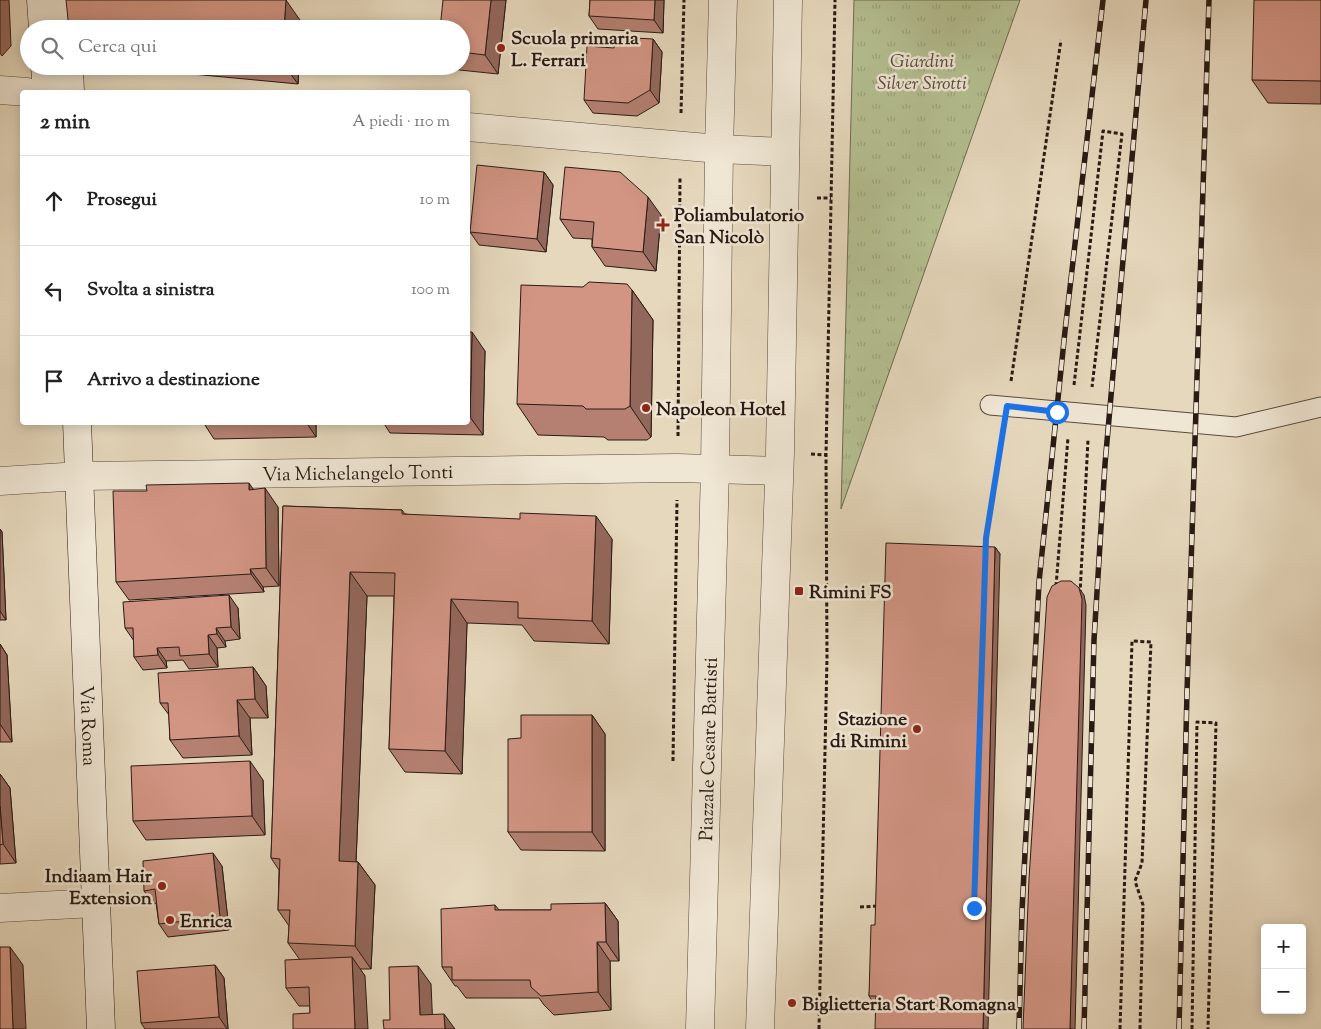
<!DOCTYPE html>
<html lang="it">
<head>
<meta charset="utf-8">
<style>
	body { margin:0; font-family:"Sorts Mill Goudy",serif; background:#f2f2f2; color:#222 }
	.controls { position:absolute; right:15px; bottom:15px; display:grid; overflow:hidden; border-radius:5px; box-shadow:0 2px 12px #0003 }
	.controls button { width:45px; height:45px; display:grid; place-items:center; padding:0; border:0; border-bottom:1px solid #e0e0e0; background:#fff; color:#222; font:25px sans-serif }
	.stop { position:absolute; width:15px; height:15px; margin:-11px; border:4px solid #1a73e8; border-radius:50%; background:#fff }
	.stop.end { background:#1a73e8; border-color:#fff; box-shadow:0 1px 5px #0008 }
	.list { margin:0; padding:0; list-style:none }
	h2 { display:flex; justify-content:space-between; align-items:center; height:65px; margin:0; padding:0 20px; font-size:21px }
	h2 small { font-size:16px; font-weight:400; color:#767676 }
	.list li { display:grid; grid-template-columns:32px 1fr auto; gap:15px; align-items:center; box-sizing:border-box; height:90px; padding:0 20px; border-top:1px solid #e0e0e0 }
	.list b { display:block; font-size:19px; white-space:nowrap }
	.list em { font-size:16px; font-style:normal; color:#767676 }
	.icon { flex:none; width:28px; height:28px; fill:none; stroke:currentColor; stroke-width:2; stroke-linecap:round; stroke-linejoin:round }
	.map { position:relative; flex:none; width:1321px; height:1029px; overflow:hidden }
	.search { position:absolute; background:#fff; box-shadow:0 2px 12px #0003; left:20px; top:20px; width:450px; height:55px; display:flex; align-items:center; gap:12px; box-sizing:border-box; padding:0 18px; border-radius:28px; color:#767676; font-size:19px }
	.panel { position:absolute; background:#fff; box-shadow:0 2px 12px #0003; left:20px; top:90px; width:450px; height:335px; border-radius:5px }
	.map>svg:first-child { display:block }
	.park { fill:url(#park-tufts); stroke:#6f6c52 }
	.lines { fill:none; stroke-linecap:round; stroke-linejoin:round }
	.service-casing { stroke:#594a3e; stroke-width:21 }
	.minor-casing { stroke:#594a3e; stroke-width:29 }
	.tertiary-casing { stroke:#594a3e; stroke-width:29 }
	.secondary-casing { stroke:#2a1a14; stroke-width:29 }
	.path { stroke:#2a1a14; stroke-width:3; stroke-dasharray:4 2.5; stroke-linecap:butt }
	.service { stroke:#efe6d4; stroke-width:19 }
	.minor { stroke:#efe6d4; stroke-width:28 }
	.tertiary { stroke:#efe6d4; stroke-width:28 }
	.secondary { stroke:#efe6d4; stroke-width:28 }
	.rail-casing { stroke:#2a1a14; stroke-width:5.5 }
	.rail { stroke:#efe6d4; stroke-width:4; stroke-dasharray:11; stroke-linecap:butt }
	.wall { fill:#b58072; stroke:#2a1a14 }
	.shaded-wall { fill:#93685c; stroke:#2a1a14 }
	.building { fill:#d29584; stroke:#2a1a14 }
	.route { stroke:#1a73e8; stroke-width:6 }
	.poi-dot { fill:#8f2418; stroke:#efe6d4; stroke-width:2 }
	.labels { text-anchor:middle; stroke-width:5; stroke-linejoin:round; paint-order:stroke }
	.poi-label { font-size:19px; font-weight:bold; fill:#2a1a14; stroke:#efe6d4; text-anchor:start }
	.park-label { font-size:19px; font-style:italic; fill:#534c3a; stroke:#efe6d4 }
	.street-label { font-size:19px; fill:#2a1a14; stroke:#efe6d4 }
</style>
</head>
<body>
<div class="map">
<svg width="1321" height="1029" viewBox="0 0 1321 1029">
	<defs>
		<pattern id="park-tufts" width="24" height="20" patternUnits="userSpaceOnUse" patternTransform="scale(1.25)"><rect width="24" height="20" fill="#b4bf91"/><path d="M3 7l-1-3M5 7V3M7 7l1-3M15 17l-1-3M17 17v-4M19 17l1-3" fill="none" stroke="#9ba47c"/></pattern>
	</defs>
	<rect width="100%" height="100%" fill="#e6d8bd"/>
	<filter id="stains"><feTurbulence type="fractalNoise" baseFrequency=".004" numOctaves="4"/><feColorMatrix values="0 0 0 0 .2 0 0 0 0 .09 0 0 0 0 .02 0 0 0 .5 -.17"/></filter>
	<radialGradient id="worn" r=".72"><stop offset=".6" stop-color="#630" stop-opacity="0"/><stop offset="1" stop-color="#630" stop-opacity=".3"/></radialGradient>
	<path class="park" d="M854,0H1020L841,509Z"/>
	<g class="lines">
		<g class="service-casing">
			<path id="service" d="M990,405L1236,427L1321,407"/>
		</g>
		<g class="minor-casing">
			<g id="minor">
				<path d="M0,90L27,92"/>
				<path d="M468,127L719,149L785,152"/>
				<path id="s1" d="M0,481L80,476L677,468L778,471"/>
				<path d="M0,908L95,903"/>
			</g>
		</g>
		<g class="tertiary-casing">
			<g id="tertiary">
				<path id="s2" d="M700,1029L715,469L719,149L723,0"/>
				<path d="M760,1029L780,453L788,0"/>
			</g>
		</g>
		<g class="secondary-casing">
			<g id="secondary">
				<path d="M41,0L43,29"/>
				<path d="M63,0L66,29"/>
				<path d="M45,66L47,92"/>
				<path d="M69,66L70,92"/>
				<path id="s3" d="M77,422L101,1029"/>
			</g>
		</g>
		<path class="path" d="M681,113L684,0
			M817,198H831
			M1011,381L1061,40
			M1074,385L1103,131L1122,134L1092,387
			M678,436L680,177
			M811,454L826,455
			M986,549V538L1002,434
			M1056,586L1068,438
			M1080,594L1088,440
			M673,761L677,500
			M860,907L879,906
			M819,1029L827,658L826,455L835,0
			M1120,1029L1132,641L1151,642L1142,863L1135,881L1143,905L1140,1029
			M1192,1029L1197,722L1216,723L1208,1029"/>
		<use href="#service" class="service"/>
		<use href="#minor" class="minor"/>
		<use href="#tertiary" class="tertiary"/>
		<use href="#secondary" class="secondary"/>
		<g class="rail-casing">
			<path id="rail" d="M1019,1029L1022,911L1039,582L1065,331L1103,0
				M1084,1029L1094,640L1105,464L1146,0
				M1179,1029L1187,692L1209,0"/>
		</g>
		<use href="#rail" class="rail"/>
	</g>
	<path class="wall" d="M443,0H506L498,74L450,69L449,66H461V29Z
		M590,0H664L663,33L598,29L589,16Z
		M1321,0V104L1268,103L1252,80Z
		M653,39L662,52L659,103L637,116L593,113L584,100Z
		M107,66H299L298,84Z
		M544,172L553,185L546,252L479,245L470,232Z
		M661,215L656,271L605,266L592,247V239L573,238L560,219Z
		M632,290L653,320L651,437L647,440H608L604,437L538,435L517,404Z
		M468,332L485,351L483,435L390,433L383,422H468Z
		M203,422H316V437L214,439Z
		M253,489L278,507L279,586L263,587L264,592L129,600L116,582Z
		M283,506L402,510L405,514L612,539L609,644L534,641L522,625L467,623L462,774L405,772L389,749L394,596H367L356,862H358L375,885L371,969H360L365,976L310,1013V1006H299L286,988L300,960L288,943L289,926L278,910L279,870L271,858Z
		M0,529L2,532L6,620H0Z
		M995,547L1000,554L875,1002H873L869,996L875,925Z
		M238,608L240,639L225,641L226,647L217,648L218,667L189,669L183,660L166,661L167,668L143,670L134,657V641L125,628Z
		M0,644L7,655L12,742H0Z
		M253,667L266,686L268,718H250L252,755L183,758L170,740L169,715L160,703Z
		M592,715L605,734V851L521,850L508,832L521,738Z
		M0,774L10,788L16,863L0,864Z
		M263,780L265,835L146,840L133,821Z
		M222,866L229,930L168,937L159,924L156,903L154,904L144,891Z
		M605,903L618,921L619,961H610L611,1010L554,1015L544,1005L539,998H466L457,986H455L442,967L495,905L499,910H551Z
		M215,965L224,978L228,1029H145L141,1023Z"/>
	<path class="shaded-wall" d="M0,0H9L11,46L2,56L0,53Z
		M286,0L302,23V29H284Z
		M491,0H506L498,74L485,55Z
		M655,0H664L663,33L654,20Z
		M653,39L662,52L659,103L650,90Z
		M285,66H299L298,84Z
		M544,172L553,185L546,252L537,239Z
		M648,197L661,215L656,271L643,252Z
		M632,290L653,320L651,437L630,406Z
		M472,332L485,351L483,435L470,417Z
		M306,422H316V437Z
		M249,483L262,502L249,490Z
		M265,488L278,507L279,586L266,568Z
		M596,516L612,539L609,644L592,621Z
		M0,529L2,532L6,620L0,611Z
		M995,547L1000,554L988,1029H983Z
		M250,569L263,587L264,592L251,574Z
		M350,572L367,596L355,885L339,861Z
		M1079,588L1084,595L1086,605L1075,1029H1070Z
		M229,595L238,608L240,639L231,627Z
		M451,599L467,623L462,774L445,751Z
		M216,628L225,641L226,647L217,634Z
		M208,635L217,648L218,667L209,654Z
		M0,644L7,655L12,742L0,724Z
		M157,648L166,661L167,668L158,655Z
		M253,667L266,686L268,718L255,699Z
		M237,700L250,718L252,755L239,736Z
		M592,715L605,734V851L592,832Z
		M250,761L263,780L265,835L252,816Z
		M0,774L10,788L16,863L3,844L0,806Z
		M213,853L222,866L229,930L220,917Z
		M358,862L375,885L371,969L355,946Z
		M605,903L618,921L619,961L606,942Z
		M597,942L610,961L611,1010L598,992Z
		M10,947L23,965L26,1029H13Z
		M352,957L365,976L368,1029H355Z
		M215,965L224,978L228,1029H227L219,1017Z
		M418,966L431,984L433,1029L420,1015Z
		M444,1014L455,1029H445Z"/>
	<path class="building" d="M66,0H286L284,29H69Z
		M443,0H491L485,55L461,52V29H440Z
		M590,0H655L654,20L589,16Z
		M1254,0H1321V81L1252,80Z
		M615,37L653,39L650,90L628,103L584,100L587,46L614,48Z
		M477,165L544,172L537,239L470,232Z
		M565,167L620,172L648,197L643,252L592,247L594,222L560,219Z
		M589,282L627,284L632,290L630,406L625,409H586L583,406L517,404L521,285L583,287Z
		M468,332H472L470,417L468,416Z
		M249,483V490L265,488L266,568L250,569L251,574L116,582L113,491H147L146,485Z
		M283,506L402,510V514L520,519V513L596,516L592,621L518,618V602L451,599L445,751L389,749L395,573L350,572L339,861L358,862L355,946L288,943L290,910H278L280,859L271,858Z
		M886,543L995,547L983,1029H875L876,996H869L871,925H875Z
		M1061,581H1071L1079,588L1082,599L1070,1029H1023L1029,879L1047,597L1052,586Z
		M229,595L231,627L216,628L217,634L208,635L209,654L180,656L179,647L157,648L158,655L134,657L133,628H125L123,602Z
		M253,667L255,699L237,700L239,736L170,740L168,703H160L158,673Z
		M521,715H592V832H508V739L521,738Z
		M250,761L252,816L133,821L131,766Z
		M0,806L3,844L0,845Z
		M213,853L220,917L159,924L155,889L144,891L143,861Z
		M605,903L606,942H597L598,992L541,996L531,987L530,980H452V967H442L441,909L495,905V910H551V904Z
		M0,947H10L13,1029H0Z
		M352,957L355,1029H293V1014L310,1013L309,987L286,988L285,960Z
		M215,965L219,1017L141,1023L137,971Z
		M418,966L420,1015L444,1014L445,1029H384L383,1020H390L389,967Z"/>
	<g class="lines">
		<path class="route" d="M974,908L986,538L1007,406L1057,412"/>
	</g>
	<g class="poi-dot">
		<circle cx="501" cy="48" r="5"/>
		<path d="M660.5 217.5h5v5h5v5h-5v5h-5v-5h-5v-5h5z"/>
		<circle cx="646" cy="408" r="5"/>
		<rect x="794" y="586" width="10" height="10" rx="2.5"/>
		<circle cx="917" cy="729" r="5"/>
		<circle cx="162" cy="886" r="5"/>
		<circle cx="170" cy="920" r="5"/>
		<circle cx="792" cy="1003" r="5"/>
	</g>
	<g class="labels">
		<g class="poi-label">
			<text x="511" y="44">Scuola primaria<tspan x="511" dy="22">L. Ferrari</tspan></text>
			<text x="674" y="221">Poliambulatorio<tspan x="674" dy="22">San Nicolò</tspan></text>
			<text x="656" y="415">Napoleon Hotel</text>
			<text x="809" y="598">Rimini FS</text>
			<text x="907" y="725" text-anchor="end">Stazione<tspan x="907" dy="22">di Rimini</tspan></text>
			<text x="152" y="882" text-anchor="end">Indiaam Hair<tspan x="152" dy="22">Extension</tspan></text>
			<text x="180" y="927">Enrica</text>
			<text x="802" y="1010">Biglietteria Start Romagna</text>
		</g>
		<g class="park-label">
			<text x="922" y="67">Giardini<tspan x="922" dy="22">Silver Sirotti</tspan></text>
		</g>
		<g class="street-label">
			<text dy="7" stroke="none"><textPath href="#s1" startOffset="358">Via Michelangelo Tonti</textPath></text>
			<text dy="7" stroke="none"><textPath href="#s3" startOffset="304">Via Roma</textPath></text>
			<text dy="7" stroke="none"><textPath href="#s2" startOffset="280">Piazzale Cesare Battisti</textPath></text>
		</g>
	</g>
	<rect width="100%" height="100%" filter="url(#stains)"/>
	<rect width="100%" height="100%" fill="url(#worn)"/>
</svg>
<div class="controls">
<button>+</button>
<button>−</button>
</div>
<div class="stop" style="left:1057px;top:412px"></div>
<div class="stop end" style="left:974px;top:908px"></div>
<div class="search"><svg class="icon" aria-label="search" viewBox="0 0 24 24"><circle cx="10" cy="10" r="6"/><path d="M15 15l6 6"/></svg>Cerca qui</div>
<section class="panel">
<h2>2 min<small>A piedi · 110 m</small></h2>
<ul class="list">
<li><svg class="icon" aria-label="ahead" viewBox="0 0 24 24"><path d="M12 20V5M6 11l6-6 6 6"/></svg><div><b>Prosegui</b></div><em>10 m</em></li>
<li><svg class="icon" aria-label="left" viewBox="0 0 24 24"><path d="M17 20v-9H6M10 6l-5 5 5 5"/></svg><div><b>Svolta a sinistra</b></div><em>100 m</em></li>
<li><svg class="icon" aria-label="arrive" viewBox="0 0 24 24"><path d="M6 21V4h12l-3 4 3 4H6"/></svg><div><b>Arrivo a destinazione</b></div></li>
</ul>
</section>
</div>
</body>
</html>
